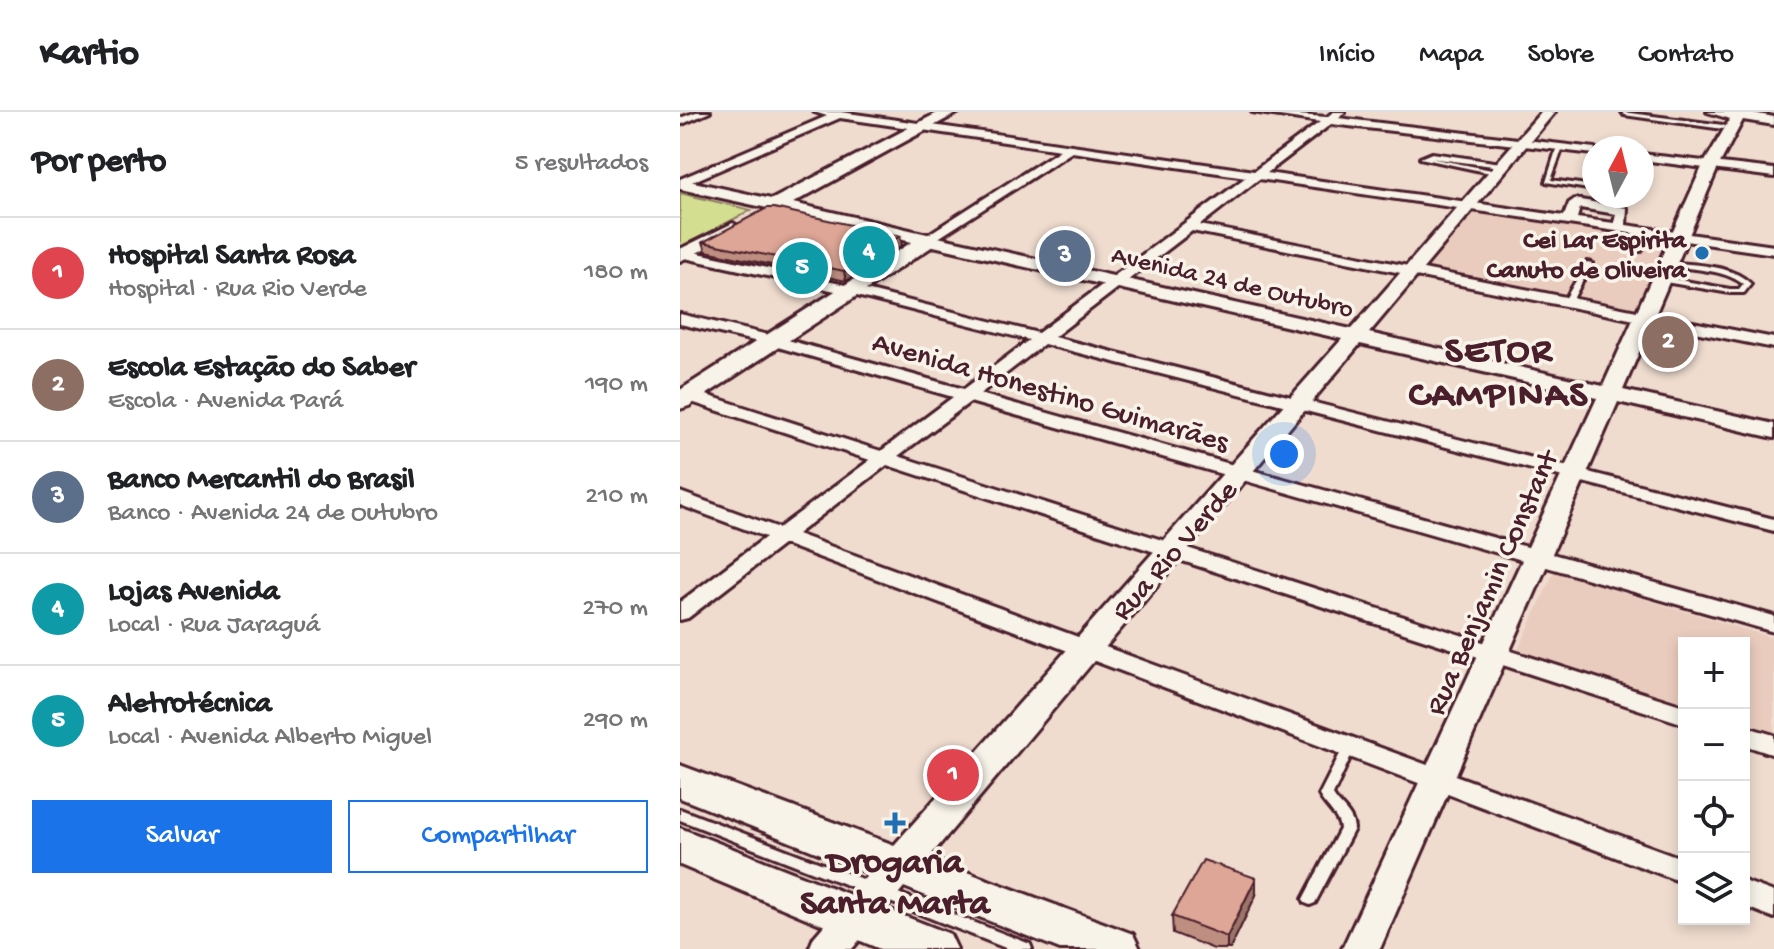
<!DOCTYPE html>
<html lang="pt">
<head>
<meta charset="utf-8">
<style>
	body { margin:0; font-family:"Gochi Hand",sans-serif; background:#f6f6f6; color:#202124 }
	.controls { position:absolute; right:24px; bottom:24px; display:grid; overflow:hidden; border-radius:0px; box-shadow:0 4px 12px #0003 }
	.controls button { width:72px; height:72px; display:grid; place-items:center; padding:0; border:0; border-bottom:2px solid #e0e0e0; background:#fff; color:#202124; font:40px sans-serif }
	.compass { position:absolute; left:902px; top:24px; width:72px; height:72px; border-radius:50%; background:#fff; box-shadow:0 4px 12px #0003; rotate:7deg }
	.you { position:absolute; left:604px; top:342px; width:28px; height:28px; margin:-20px; border:6px solid #fff; border-radius:50%; background:#1a73e8; box-shadow:0 0 0 12px #1a73e833 }
	.badge { display:grid; place-items:center; width:52px; height:52px; border-radius:50%; background:#1a73e8; color:#fff; font-size:26px; font-weight:700 }
	.pin { position:absolute; translate:-50% -50%; border:4px solid #fff; box-shadow:0 2px 8px #0006 }
	.list { margin:0; padding:0; list-style:none }
	h2 { display:flex; justify-content:space-between; align-items:center; height:104px; margin:0; padding:0 32px; font-size:34px }
	h2 small { font-size:26px; font-weight:400; color:#757577 }
	.list li { display:grid; grid-template-columns:52px 1fr auto; gap:24px; align-items:center; box-sizing:border-box; height:112px; padding:0 32px; border-top:2px solid #e0e0e0 }
	.list b { display:block; font-size:30px; white-space:nowrap }
	.list p { margin:0; font-size:26px; white-space:nowrap; color:#757577 }
	.list em { font-size:26px; font-style:normal; color:#757577 }
	.actions { display:flex; gap:16px; padding:24px 32px }
	.actions a { flex:1; padding:18px 0; border:2px solid #1a73e8; border-radius:0px; text-align:center; font-size:28px; color:#1a73e8 }
	.actions .main { background:#1a73e8; color:#fff }
	.icon { flex:none; width:44px; height:44px; fill:none; stroke:currentColor; stroke-width:2; stroke-linecap:round; stroke-linejoin:round }
	.map { position:relative; flex:none; width:1094px; height:837px; overflow:hidden }
	header { display:flex; align-items:center; gap:48px; box-sizing:border-box; height:112px; padding:0 40px; background:#fff; border-bottom:2px solid #e0e0e0 }
	header strong { font-size:38px }
	nav { display:flex; gap:44px; margin-inline-start:auto; font-size:28px }
	main { display:flex }
	aside { flex:1; background:#fff }
	.map>svg:first-child { display:block }
	.built { fill:#eaccbe }
	.green { fill:#d3de91; stroke:#8e7e5e; stroke-width:2 }
	.lines { fill:none; stroke-linecap:round; stroke-linejoin:round }
	.service-casing { stroke:#4a1f2b; stroke-width:6 }
	.minor-casing { stroke:#4a1f2b; stroke-width:6 }
	.tertiary-casing { stroke:#4a1f2b; stroke-width:6 }
	.secondary-casing { stroke:#4a1f2b; stroke-width:6 }
	.primary-casing { stroke:#4a1f2b; stroke-width:6 }
	.service { fill:#f7f3e8; fill-rule:evenodd }
	.minor { fill:#f7f3e8; fill-rule:evenodd }
	.tertiary { fill:#f7f3e8; fill-rule:evenodd }
	.secondary { fill:#f7f3e8; fill-rule:evenodd }
	.primary { fill:#f7f3e8; fill-rule:evenodd }
	.wall { fill:#be8f81; stroke:#4a1f2b; stroke-width:2 }
	.shaded-wall { fill:#9b7469; stroke:#4a1f2b; stroke-width:2 }
	.building { fill:#dda696; stroke:#4a1f2b; stroke-width:2 }
	.poi-dot { fill:#1f6fb2; stroke:#f7f3e8; stroke-width:3 }
	.labels { text-anchor:middle; stroke-width:7; stroke-linejoin:round; paint-order:stroke }
	.far-poi-label { font-size:26px; font-weight:bold; fill:#4a1f2b; stroke:#f7f3e8; text-anchor:end }
	.far-street-label { font-size:26px; fill:#4a1f2b; stroke:#f7f3e8 }
	.street-label { font-size:30px; fill:#4a1f2b; stroke:#f7f3e8 }
	.near-poi-label { font-size:36px; font-weight:bold; fill:#4a1f2b; stroke:#f7f3e8 }
	.district-label { font-size:38px; font-weight:bold; letter-spacing:2px; fill:#4a1f2b; stroke:#f7f3e8 }
</style>
</head>
<body>
<header>
<strong>Kartio</strong>
<nav><a>Início</a><a>Mapa</a><a>Sobre</a><a>Contato</a></nav>
</header>
<main>
<aside>
<h2>Por perto<small>5 resultados</small></h2>
<ul class="list">
<li><span class="badge" style="background:#e0444e">1</span><div><b>Hospital Santa Rosa</b><p>Hospital · Rua Rio Verde</p></div><em>180 m</em></li>
<li><span class="badge" style="background:#8d6e63">2</span><div><b>Escola Estação do Saber</b><p>Escola · Avenida Pará</p></div><em>190 m</em></li>
<li><span class="badge" style="background:#5c6f8a">3</span><div><b>Banco Mercantil do Brasil</b><p>Banco · Avenida 24 de Outubro</p></div><em>210 m</em></li>
<li><span class="badge" style="background:#0f9aa8">4</span><div><b>Lojas Avenida</b><p>Local · Rua Jaraguá</p></div><em>270 m</em></li>
<li><span class="badge" style="background:#0f9aa8">5</span><div><b>Aletrotécnica</b><p>Local · Avenida Alberto Miguel</p></div><em>290 m</em></li>
</ul>
<div class="actions"><a class="main">Salvar</a><a>Compartilhar</a></div>
</aside>
<div class="map">
<svg width="1094" height="837" viewBox="0 0 1094 837">
	<rect width="100%" height="100%" fill="#efdccf"/>
	<filter id="ink" filterUnits="userSpaceOnUse"><feTurbulence type="fractalNoise" baseFrequency=".0125" numOctaves="2"/><feDisplacementMap in="SourceGraphic" scale="16" xChannelSelector="R" yChannelSelector="G"/><feConvolveMatrix kernelMatrix="1 2 1 2 8 2 1 2 1" color-interpolation-filters="sRGB"/></filter>
	<g filter="url(#ink)">
		<path class="built" d="M788,98L992,127L954,197L743,156Z
			M874,460L1094,526V623L1064,613V531H1004V593L838,538Z"/>
		<path class="green" d="M0,81L71,98L0,136Z"/>
		<g class="lines">
			<g class="service-casing">
				<path id="service" d="M942,0L1043,13L1046,15L1043,17L944,3Z
					M880,33L883,35L871,68L914,74V78L866,70L877,35Z
					M752,41L821,51L824,53L821,55L750,46L817,59V61L815,62L740,46Z
					M966,119L971,120L961,139H957L956,138Z
					M907,150L912,151L892,189L891,191H885L884,189Z
					M988,150C1014,153 1051,152 1071,172L1064,181H1050L979,169L978,167L982,165L1050,177H1059L1063,172C1042,156 1011,158 986,153V151Z
					M669,630L673,632L675,635L653,683C660,695 673,701 674,717L635,791L630,793L625,791L623,787L660,717C659,704 645,695 639,683L665,632Z
					M0,697L195,772L197,776L195,780L190,782L0,708Z
					M205,776L350,832L352,837H328L200,786L198,782L200,778Z"/>
			</g>
			<g class="minor-casing">
				<path id="minor" d="M16,0H30L0,13V6Z
					M134,0H161L574,59L640,10L572,0L647,5L653,0H665L658,6L915,36L914,42L651,12L587,61L884,104L889,91L895,87L947,96L946,113L1094,134V142L579,67L520,113L1094,226V236L512,119L374,225L1094,407V419L364,232L300,282L1094,504V520L290,290L218,344L1004,594V612L207,353L117,422L1004,747V771L104,432L8,506L0,508V490L86,425L0,393V380L99,416L190,348L2,287V279H14L201,339L273,285L87,232L0,212V202L97,225L284,277L349,228L169,182L0,145V137L170,174L358,221L566,65L392,40L249,132L244,131V125L380,38L160,6L0,75V67L147,4ZM900,96L936,102L934,111L897,106Z
					M962,42L1094,57V65L962,48Z
					M1064,614L1094,623V643L1064,633Z
					M1064,769L1094,780V806L1064,794Z"/>
			</g>
			<g class="tertiary-casing">
				<path id="tertiary" d="M861,0H875L689,221L923,274L1023,53L1050,7L1027,0H1068L1094,5V13L1063,8L1039,53L943,278L1094,312V326L938,290L700,837H662L917,286L680,232L172,837H129L134,825L177,775L662,227L249,133L243,132L240,128L243,124L249,123L671,217Z
					M0,67L96,88L104,93L96,98L0,77Z
					M53,111L61,116L59,120L0,149V137Z"/>
			</g>
			<g class="secondary-casing">
				<path id="secondary" d="M259,0H279L113,91L256,124L259,128L256,132L9,294L0,297V278L232,130L89,97L87,93L89,89Z"/>
			</g>
			<g class="primary-casing">
				<path id="primary" d="M0,653L453,822L460,837H380L0,686Z
					M0,716L270,822L277,837H200L0,753Z"/>
			</g>
			<use href="#service" class="service"/>
			<use href="#minor" class="minor"/>
			<use href="#tertiary" class="tertiary"/>
			<use href="#secondary" class="secondary"/>
			<use href="#primary" class="primary"/>
		</g>
		<path class="wall" d="M23,130L222,133L166,169L26,139Z
			M576,783L550,837H534L493,821L492,804Z"/>
		<path class="shaded-wall" d="M220,124L222,133L166,169L164,159Z
			M576,766V783L550,837H547V825Z"/>
		<path class="building" d="M87,96H94L220,124L164,159L23,130Z
			M523,748L576,766L547,825L492,804Z"/>
	</g>
	<g class="poi-dot">
		<circle cx="1022" cy="141" r="8"/>
		<path d="M211 699h8v8h8v8h-8v8h-8v-8h-8v-8h8z"/>
	</g>
	<g class="labels">
		<g class="far-poi-label">
			<text x="1006" y="135">Cei Lar Espirita<tspan x="1006" dy="30">Canuto de Oliveira</tspan></text>
		</g>
		<g class="far-street-label">
			<text transform="translate(553 168) rotate(13)" y="9">Avenida 24 de Outubro</text>
		</g>
		<g class="street-label">
			<text transform="translate(371 278) rotate(16)" y="10">Avenida Honestino Guimarães</text>
			<text transform="translate(493 437) rotate(-49)" y="10">Rua Rio Verde</text>
			<text transform="translate(810 470) rotate(-66)" y="10">Rua Benjamin Constant</text>
		</g>
		<g class="near-poi-label">
			<text x="215" y="759">Drogaria<tspan x="215" dy="41">Santa Marta</tspan></text>
		</g>
		<g class="district-label">
			<text x="819" y="248">SETOR<tspan x="819" dy="44">CAMPINAS</tspan></text>
		</g>
	</g>
</svg>
<div class="controls">
<button>+</button>
<button>−</button>
<button><svg class="icon" aria-label="locate" viewBox="0 0 24 24"><circle cx="12" cy="12" r="6"/><path d="M12 2v4M12 18v4M2 12h4M18 12h4"/></svg></button>
<button><svg class="icon" aria-label="layers" viewBox="0 0 24 24"><path d="M12 4l9 5-9 5-9-5zM3 14l9 5 9-5"/></svg></button>
</div>
<svg class="compass" viewBox="-18 -18 36 36"><path d="M0-13l5 13h-10z" fill="#e53935"/><path d="M0 13l5-13h-10z" fill="#757577"/></svg>
<div class="you"></div>
<div class="pin badge" style="left:273px;top:663px;background:#e0444e">1</div>
<div class="pin badge" style="left:988px;top:230px;background:#8d6e63">2</div>
<div class="pin badge" style="left:385px;top:144px;background:#5c6f8a">3</div>
<div class="pin badge" style="left:189px;top:140px;background:#0f9aa8">4</div>
<div class="pin badge" style="left:122px;top:156px;background:#0f9aa8">5</div>
</div>
</main>
</body>
</html>
